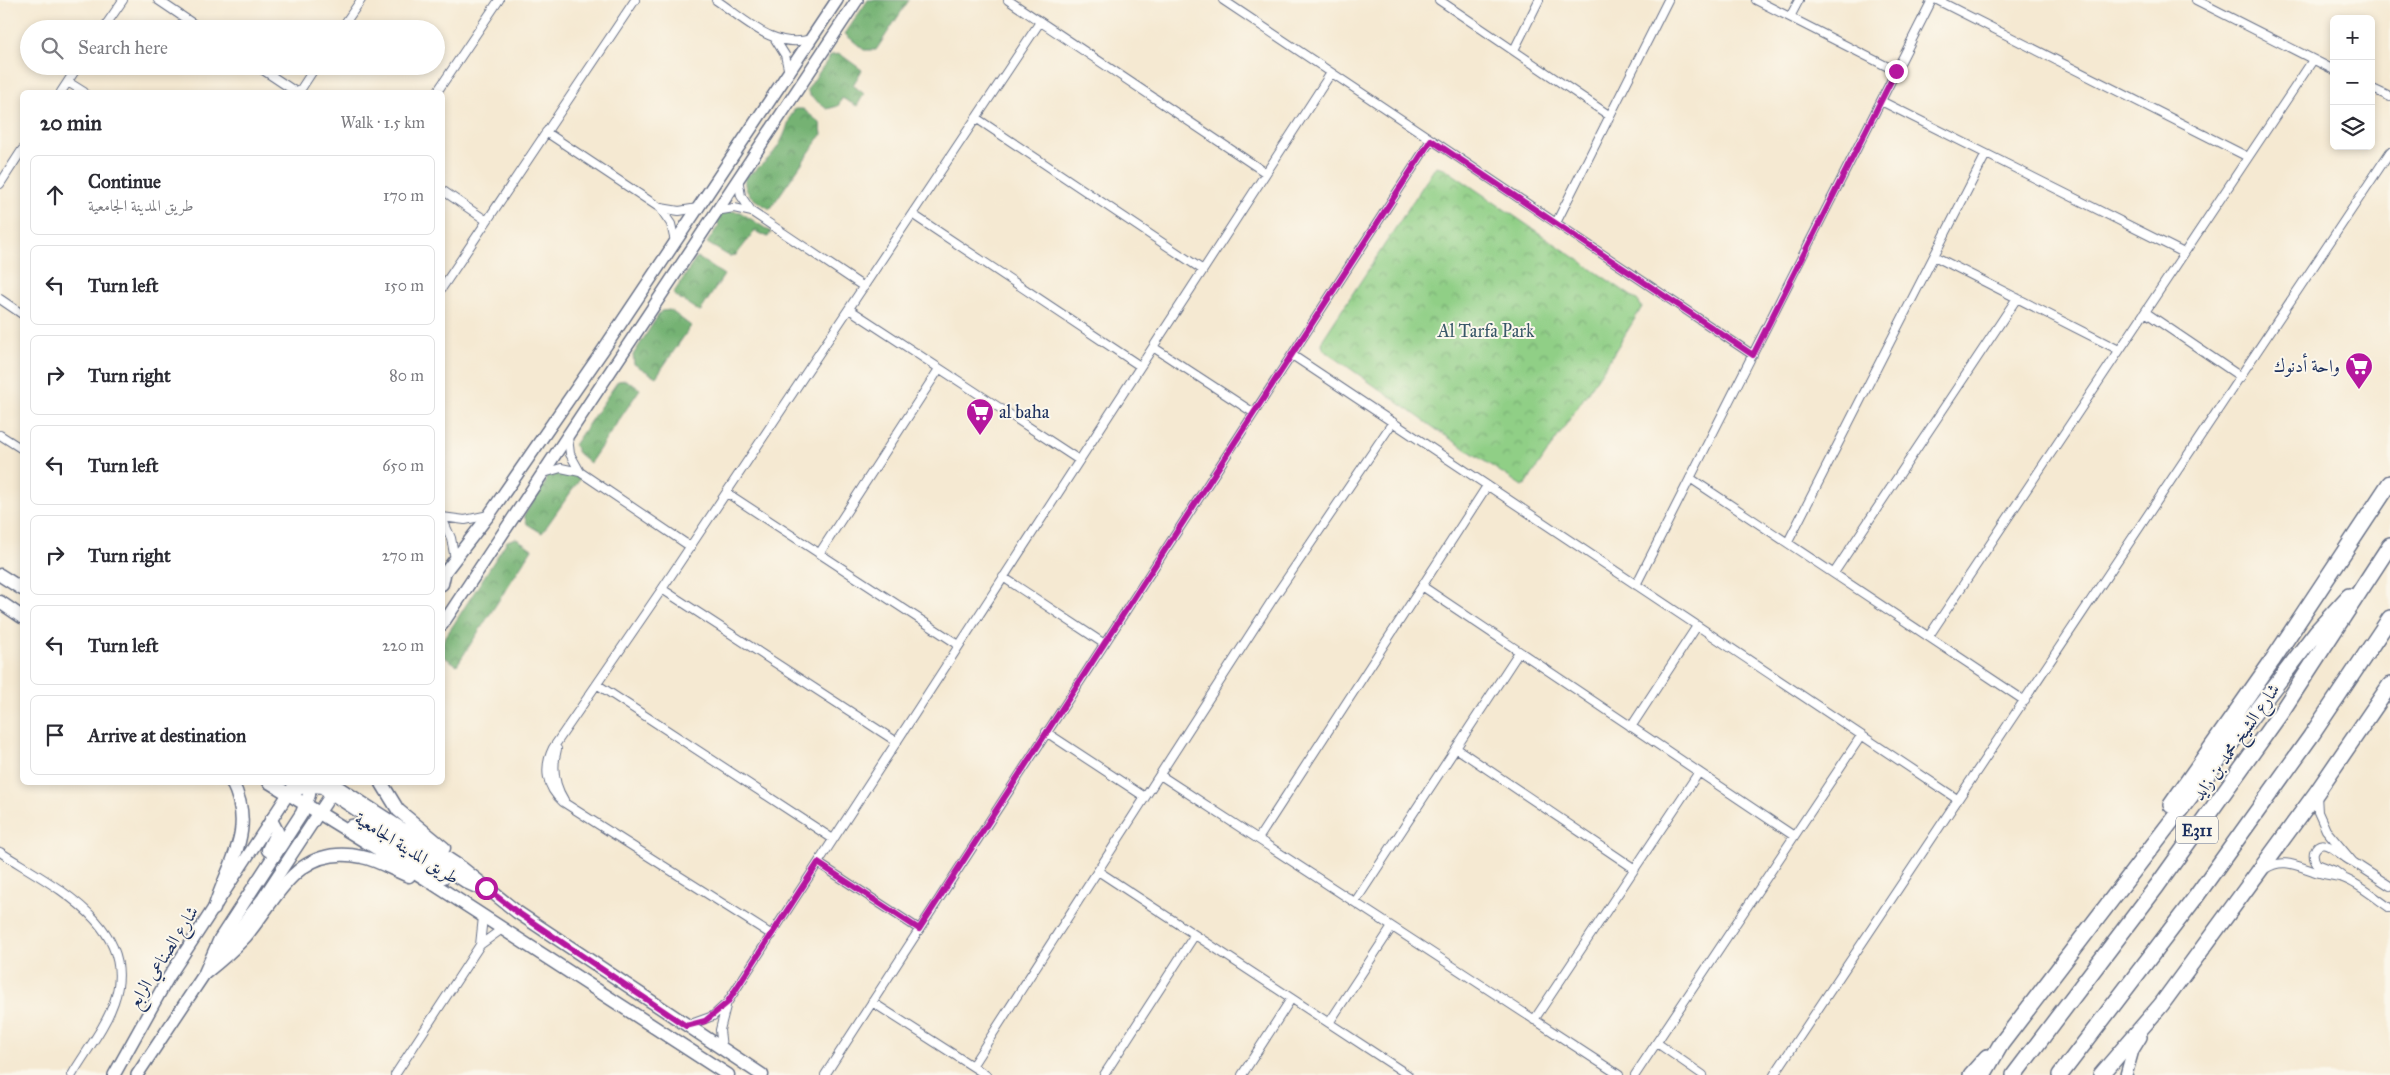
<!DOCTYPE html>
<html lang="en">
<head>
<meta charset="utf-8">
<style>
	body { margin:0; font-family:"IM FELL Great Primer",Amiri,serif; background:#f7f7f7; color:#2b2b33 }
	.controls { position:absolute; right:15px; top:15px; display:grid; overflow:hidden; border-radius:8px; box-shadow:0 2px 8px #0003 }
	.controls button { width:45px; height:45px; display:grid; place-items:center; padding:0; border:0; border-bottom:1px solid #e1e1e2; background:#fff; color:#2b2b33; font:25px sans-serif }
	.stop { position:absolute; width:15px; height:15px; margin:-11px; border:4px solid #b5179e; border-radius:50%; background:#fff }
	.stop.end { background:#b5179e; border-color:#fff; box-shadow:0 1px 5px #0008 }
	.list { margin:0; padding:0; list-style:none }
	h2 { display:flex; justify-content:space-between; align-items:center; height:65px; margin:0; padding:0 20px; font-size:21px }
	h2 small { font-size:16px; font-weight:400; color:#7c7c81 }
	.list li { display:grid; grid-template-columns:32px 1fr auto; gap:15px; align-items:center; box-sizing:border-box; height:80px; margin:0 10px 10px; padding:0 10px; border:1px solid #e1e1e2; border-radius:8px }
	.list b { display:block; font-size:19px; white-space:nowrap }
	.list p { margin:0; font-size:16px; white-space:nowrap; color:#7c7c81 }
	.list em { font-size:16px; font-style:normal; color:#7c7c81 }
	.icon { flex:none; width:28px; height:28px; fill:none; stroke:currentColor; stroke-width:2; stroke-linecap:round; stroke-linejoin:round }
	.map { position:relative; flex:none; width:2390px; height:1075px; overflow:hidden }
	.search { position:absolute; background:#fff; box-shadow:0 2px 8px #0003; left:20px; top:20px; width:425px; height:55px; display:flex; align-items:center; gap:12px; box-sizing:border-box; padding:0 18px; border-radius:28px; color:#7c7c81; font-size:19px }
	.panel { position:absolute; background:#fff; box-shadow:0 2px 8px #0003; left:20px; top:90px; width:425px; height:695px; border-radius:8px }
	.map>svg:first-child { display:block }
	.forest { fill:url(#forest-crowns); stroke:#487068 }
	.park { fill:url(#park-crowns); stroke:#567f72 }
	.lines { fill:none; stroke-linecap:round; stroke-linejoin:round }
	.street-casing { stroke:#677087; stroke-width:10 }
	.secondary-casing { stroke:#677087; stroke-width:14 }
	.primary-casing { stroke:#677087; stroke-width:15 }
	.highway-casing { stroke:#677087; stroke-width:18 }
	.street { stroke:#fff; stroke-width:8 }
	.secondary { stroke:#fff; stroke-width:11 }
	.primary { stroke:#fff; stroke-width:12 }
	.highway { stroke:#fff; stroke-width:15 }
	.route { stroke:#b5179e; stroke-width:6 }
	.labels { text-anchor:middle; stroke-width:4; stroke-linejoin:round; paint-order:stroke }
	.shield { fill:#fbf7ec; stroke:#5e6b89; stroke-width:1 }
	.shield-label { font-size:16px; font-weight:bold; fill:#1b2f5e }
	.park-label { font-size:18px; fill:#385768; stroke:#fbf7ec }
	.poi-label { font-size:18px; fill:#1b2f5e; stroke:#fbf7ec; text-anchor:end }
	.street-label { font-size:18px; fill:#1b2f5e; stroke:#fbf7ec }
</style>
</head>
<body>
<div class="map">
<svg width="2390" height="1075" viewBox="0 0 2390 1075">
	<defs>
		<pattern id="forest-crowns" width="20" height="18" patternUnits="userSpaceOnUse" patternTransform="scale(1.25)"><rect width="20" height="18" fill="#74b273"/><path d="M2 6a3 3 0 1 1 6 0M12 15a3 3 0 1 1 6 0" fill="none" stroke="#5e9162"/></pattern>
		<pattern id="park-crowns" width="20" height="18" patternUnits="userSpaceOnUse" patternTransform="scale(1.25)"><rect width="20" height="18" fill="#90cf86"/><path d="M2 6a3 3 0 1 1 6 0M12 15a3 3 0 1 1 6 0" fill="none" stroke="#75a871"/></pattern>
	</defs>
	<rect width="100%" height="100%" fill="#fbf7ec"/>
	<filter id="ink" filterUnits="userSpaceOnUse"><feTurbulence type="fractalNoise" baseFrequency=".02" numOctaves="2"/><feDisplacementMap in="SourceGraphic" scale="10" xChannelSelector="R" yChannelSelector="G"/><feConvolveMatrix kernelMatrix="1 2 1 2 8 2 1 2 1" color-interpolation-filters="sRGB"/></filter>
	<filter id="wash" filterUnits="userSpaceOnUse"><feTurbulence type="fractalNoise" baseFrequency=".0096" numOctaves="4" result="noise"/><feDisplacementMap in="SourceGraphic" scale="20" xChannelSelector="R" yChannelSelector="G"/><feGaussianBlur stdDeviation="1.12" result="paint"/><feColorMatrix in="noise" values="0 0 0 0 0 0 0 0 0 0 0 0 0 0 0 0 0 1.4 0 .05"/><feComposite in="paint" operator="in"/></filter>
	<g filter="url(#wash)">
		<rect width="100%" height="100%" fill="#f5e9d2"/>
		<path class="forest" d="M868,0H909L876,50H864L845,34Z
			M840,54L862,70L853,85L864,94L857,106L842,98L838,106L827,109L810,96L807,90L831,55Z
			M795,109H803L820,123L822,134L770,209C756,200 743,196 745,177C762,166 776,154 784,135C788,126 789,117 795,109Z
			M731,211L740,212L771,232L768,237L755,231L736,255L729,256L707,243L719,225L716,220L719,214Z
			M697,257L724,275L700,312L673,294Z
			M670,310L691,326L656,377L634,364L633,355L661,311Z
			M626,380L640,389L590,463L578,453L574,445L618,381Z
			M555,469L573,472L580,479L542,533L527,524L524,515L545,484L546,475Z
			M516,538L532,549L457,665L443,656V641L507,541Z"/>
		<path class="park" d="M1436,166L1444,168L1637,300L1642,307L1610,359L1526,484L1522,486L1437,430L1324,350L1322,345L1323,339Z"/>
	</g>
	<g filter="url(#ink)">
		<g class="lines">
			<g class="street-casing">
				<path id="street" d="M158,0L201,29
					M716,0C746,20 774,50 811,39
					M1008,0L1266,173
					M1223,0L1753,355
					M1439,0L1610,116
					M1756,0L1896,71
					M1937,0L2248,157
					M2196,0L2334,70
					M1790,17L1799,0
					M103,29L123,0
					M341,29L361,0
					M775,39L785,55L789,73
					M1514,50L1539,0
					M257,66L296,92
					M68,82L84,92
					M2371,88L2390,97
					M61,92L78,66
					M299,92L316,66
					M437,92L499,0
					M1881,101L2184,253
					M976,118L1203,270
					M546,132L660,208L671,224L675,242
					M738,178L741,196L752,212
					M0,184L22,150
					M442,190L487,221
					M661,208L679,211L698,208
					M716,211L734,208L752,212L864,287
					M912,214L1140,366
					M1556,223L1668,0
					M1934,256L2119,350
					M442,288L635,0
					M0,299L22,314
					M849,309L1079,460
					M2145,312L2241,377
					M1153,347L1254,413
					M1292,355L1957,799
					M0,435L22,449
					M568,437L570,454L580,472
					M544,473L561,468L580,472L691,547
					M1690,478L2025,701
					M727,493L959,645
					M442,517L465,520L489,515
					M442,518L451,538L455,559
					M1788,542L1986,154
					M819,554L939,369
					M1834,573L2017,298
					M1003,577L1103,643
					M1636,585L1932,0
					M1422,586L1794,836
					M662,589L897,742
					M1929,636L2313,60
					M598,685L833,839
					M1631,727L1697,626
					M1046,732L1145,797
					M1456,748L1635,869
					M557,749C552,767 554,784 564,800
					M1160,775L1619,1075
					M2317,795L2318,812L2326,830L2353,862L2390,886
					M1258,839L1487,486
					M0,852C51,885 141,926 114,1002C105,1028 86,1051 72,1075
					M818,863L919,929
					M2265,869C2282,858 2295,865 2313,871C2323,875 2333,875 2343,878C2360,884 2375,898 2390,908
					M1098,871L1408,1075
					M2343,877L2335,871L2317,864C2314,860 2313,857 2314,852C2322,831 2343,860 2353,862
					M1355,902L1519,652
					M772,935L563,802C546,787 543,768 553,748L662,589L1040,22
					M480,945L483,917
					M872,1002L986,1075
					M1534,1020L1699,772
					M1329,1023L1392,927
					M688,1025L713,1016L727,1003L1331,73
					M1657,1043L1703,1075
					M722,1048L720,1030L726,1006
					M972,1066L1271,602L1393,422
					M395,1075L480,945L502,929
					M825,1075L1431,140
					M1104,1075L1194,936
					M1242,1075L1291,999
					M1635,1075L1861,736
					M1774,1075L2390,152"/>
			</g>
			<g class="secondary-casing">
				<path id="secondary" d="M442,576L489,515L603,350L837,0
					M442,625L857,0
					M114,1075L168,978L296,782
					M137,1075L205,973L263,898L336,787
					M2126,1075L2133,1050L2141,1037"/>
			</g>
			<g class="primary-casing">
				<path id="primary" d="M0,575L22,589
					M442,584L444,575
					M0,602L22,617
					M269,782L426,879L728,1075
					M330,782L462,868L517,912L762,1075
					M381,782L398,810L444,848
					M288,794L307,785L322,787L468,883L479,888
					M350,832L352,826L358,825L444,877
					M268,850L277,831L271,820
					M214,909C228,862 257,832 232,782
					M205,973C219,962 233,950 245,937C279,896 298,843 362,857C378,860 393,870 409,876
					M205,973L220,939L302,813L309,795L310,782"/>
			</g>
			<g class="highway-casing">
				<path id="highway" d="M2171,805L2272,661L2390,483
					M1971,1075L1987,1057
					M1983,1075L2001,1044L2317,631L2349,596
					M2014,1075L2157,886L2280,714L2390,545
					M2060,1075L2195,898L2311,736L2390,618
					M2101,1075L2161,1005L2317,792L2390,685"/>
			</g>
			<use href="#street" class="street"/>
			<use href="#secondary" class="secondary"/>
			<use href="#primary" class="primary"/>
			<use href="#highway" class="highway"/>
		</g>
	</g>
	<g class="lines" filter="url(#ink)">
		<path class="route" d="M486,888L517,912L686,1026L705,1021L727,1003L818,863L919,929L1431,140L1753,355L1896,71"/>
	</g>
	<defs>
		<g id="supermarket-pin" transform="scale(1.4375)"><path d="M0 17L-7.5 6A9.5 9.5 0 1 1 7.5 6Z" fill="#b5179e" stroke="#fbf7ec"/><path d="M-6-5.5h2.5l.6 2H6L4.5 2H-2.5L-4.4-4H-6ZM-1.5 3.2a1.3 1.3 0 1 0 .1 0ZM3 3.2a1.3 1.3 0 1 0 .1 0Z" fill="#fff"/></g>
	</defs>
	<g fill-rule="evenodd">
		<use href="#supermarket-pin" x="2359" y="366"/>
		<use href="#supermarket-pin" x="980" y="412"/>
	</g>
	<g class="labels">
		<rect class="shield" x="2176" y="816.5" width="42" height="27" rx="4"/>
		<g class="shield-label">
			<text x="2197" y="836">E311</text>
		</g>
		<g class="park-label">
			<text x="1486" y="337">Al Tarfa Park</text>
		</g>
		<g class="poi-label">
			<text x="2340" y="372">واحة أدنوك</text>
			<text x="999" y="418" text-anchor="start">al baha</text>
		</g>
		<g class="street-label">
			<text transform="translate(2236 742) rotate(-55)" y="6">شارع الشيخ محمد بن زايد</text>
			<text transform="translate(407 848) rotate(32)" y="6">طريق المدينة الجامعية</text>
			<text transform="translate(163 957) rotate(-58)" y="6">شارع الصناعي الرابع</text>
		</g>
	</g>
</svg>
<div class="controls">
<button>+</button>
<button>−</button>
<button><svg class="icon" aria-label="layers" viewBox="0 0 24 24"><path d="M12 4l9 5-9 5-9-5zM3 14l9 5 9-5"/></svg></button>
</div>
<div class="stop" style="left:486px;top:888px"></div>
<div class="stop end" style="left:1896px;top:71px"></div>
<div class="search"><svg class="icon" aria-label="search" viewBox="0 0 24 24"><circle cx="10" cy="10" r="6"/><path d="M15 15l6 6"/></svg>Search here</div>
<section class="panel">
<h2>20 min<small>Walk · 1.5 km</small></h2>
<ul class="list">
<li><svg class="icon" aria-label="ahead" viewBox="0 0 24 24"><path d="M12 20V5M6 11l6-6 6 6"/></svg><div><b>Continue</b><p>طريق المدينة الجامعية</p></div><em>170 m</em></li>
<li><svg class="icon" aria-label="left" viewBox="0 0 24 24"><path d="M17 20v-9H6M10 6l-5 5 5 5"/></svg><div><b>Turn left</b></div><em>150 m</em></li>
<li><svg class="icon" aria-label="right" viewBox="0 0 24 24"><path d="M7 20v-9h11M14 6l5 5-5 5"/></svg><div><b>Turn right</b></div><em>80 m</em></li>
<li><svg class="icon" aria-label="left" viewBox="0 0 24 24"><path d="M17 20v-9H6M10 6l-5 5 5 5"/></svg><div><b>Turn left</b></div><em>650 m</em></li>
<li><svg class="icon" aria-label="right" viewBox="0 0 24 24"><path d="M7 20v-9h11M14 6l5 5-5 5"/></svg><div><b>Turn right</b></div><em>270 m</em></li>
<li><svg class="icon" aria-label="left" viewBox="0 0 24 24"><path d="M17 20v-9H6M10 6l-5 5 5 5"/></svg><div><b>Turn left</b></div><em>220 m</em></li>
<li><svg class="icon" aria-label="arrive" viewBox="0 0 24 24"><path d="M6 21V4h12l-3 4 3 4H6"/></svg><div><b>Arrive at destination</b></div></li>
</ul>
</section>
</div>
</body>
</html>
